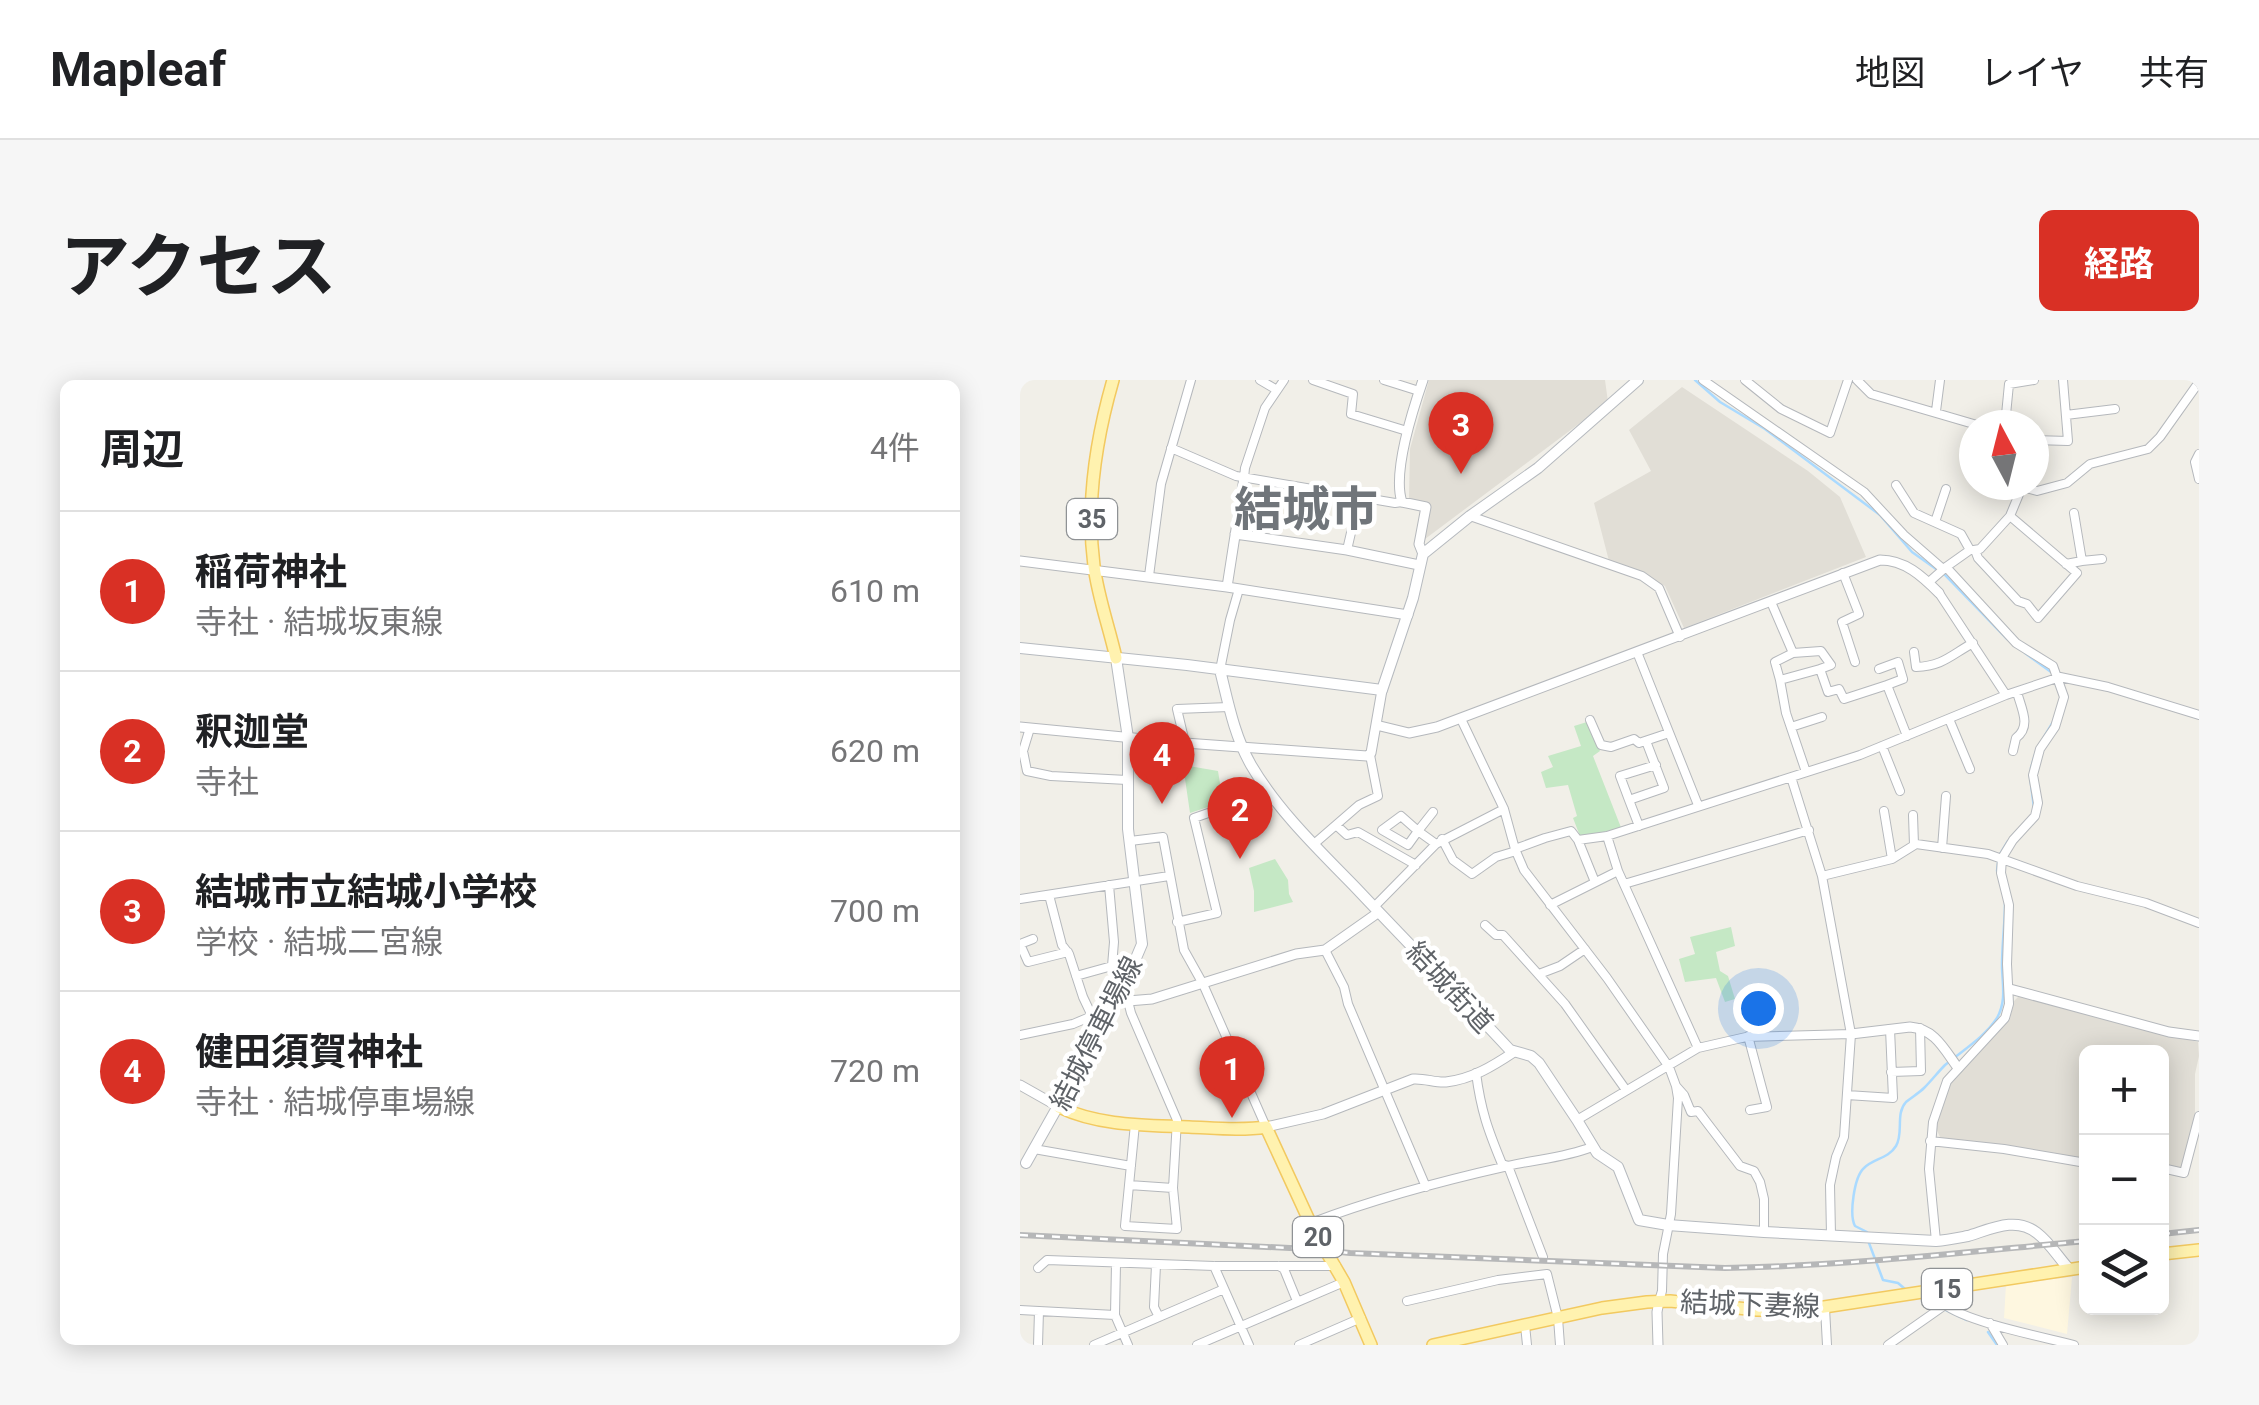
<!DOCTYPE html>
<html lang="ja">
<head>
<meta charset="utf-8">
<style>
	body { margin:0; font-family:Roboto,"Noto Sans JP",sans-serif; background:#f6f6f6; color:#202124 }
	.controls { position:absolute; right:30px; bottom:30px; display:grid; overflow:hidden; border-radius:15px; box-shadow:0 5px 25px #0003 }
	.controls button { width:90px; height:90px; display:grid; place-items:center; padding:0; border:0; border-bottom:2px solid #e0e0e0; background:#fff; color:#202124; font:50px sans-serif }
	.compass { position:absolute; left:939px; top:30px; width:90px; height:90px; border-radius:50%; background:#fff; box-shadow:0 5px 25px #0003; rotate:353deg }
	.you { position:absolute; left:738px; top:628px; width:35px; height:35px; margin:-25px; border:8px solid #fff; border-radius:50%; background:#1a73e8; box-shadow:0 0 0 15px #1a73e833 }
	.badge { display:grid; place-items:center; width:65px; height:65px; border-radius:50%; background:#d93025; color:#fff; font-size:32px; font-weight:700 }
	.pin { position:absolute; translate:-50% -82px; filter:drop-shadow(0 2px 5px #0008) }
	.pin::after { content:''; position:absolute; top:52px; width:35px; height:30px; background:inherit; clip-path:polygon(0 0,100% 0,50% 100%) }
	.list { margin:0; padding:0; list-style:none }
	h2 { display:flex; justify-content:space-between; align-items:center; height:130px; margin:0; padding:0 40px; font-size:42px }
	h2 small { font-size:32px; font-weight:400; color:#757577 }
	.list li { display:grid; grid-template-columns:65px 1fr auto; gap:30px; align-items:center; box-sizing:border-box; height:160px; padding:0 40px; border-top:2px solid #e0e0e0 }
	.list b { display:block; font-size:38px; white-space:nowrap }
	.list p { margin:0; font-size:32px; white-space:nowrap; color:#757577 }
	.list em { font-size:32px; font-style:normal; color:#757577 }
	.icon { flex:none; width:55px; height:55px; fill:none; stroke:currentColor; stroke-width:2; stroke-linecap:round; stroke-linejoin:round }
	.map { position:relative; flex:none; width:1179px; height:965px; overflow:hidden; border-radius:15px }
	header { display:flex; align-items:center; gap:60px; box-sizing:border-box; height:140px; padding:0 50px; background:#fff; border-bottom:2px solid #e0e0e0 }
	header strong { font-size:48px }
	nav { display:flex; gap:55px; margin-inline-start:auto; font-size:35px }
	.intro { display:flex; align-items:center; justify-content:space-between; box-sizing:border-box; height:240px; padding:0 60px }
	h1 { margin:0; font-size:70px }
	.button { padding:25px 45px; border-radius:15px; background:#d93025; color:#fff; font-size:35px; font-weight:700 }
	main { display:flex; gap:60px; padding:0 60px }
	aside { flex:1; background:#fff; border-radius:15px; box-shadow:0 5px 25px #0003 }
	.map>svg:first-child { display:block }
	.commercial { fill:#fef7e0 }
	.education { fill:#e1ded6 }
	.green { fill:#c5e8c5 }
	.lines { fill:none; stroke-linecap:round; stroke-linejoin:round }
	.stream { stroke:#aadaff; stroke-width:2.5 }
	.minor-casing { stroke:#b5b8bc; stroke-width:10 }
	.tertiary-casing { stroke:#b5b8bc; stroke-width:11 }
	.secondary-casing { stroke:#b6babf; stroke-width:12 }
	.primary-casing { stroke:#f2c960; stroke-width:14 }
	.minor { stroke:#fff; stroke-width:8 }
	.tertiary { stroke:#fff; stroke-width:9 }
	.secondary { stroke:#fff; stroke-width:10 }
	.primary { stroke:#fff2af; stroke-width:11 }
	.rail-casing { stroke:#b6b7b8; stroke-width:6 }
	.rail { stroke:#fff; stroke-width:2.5; stroke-dasharray:8; stroke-linecap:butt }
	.labels { text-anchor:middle; stroke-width:9; stroke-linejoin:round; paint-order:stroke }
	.shield { fill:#fff; stroke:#8f9295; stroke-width:2.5 }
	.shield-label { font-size:25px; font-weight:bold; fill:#5f6368 }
	.street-label { font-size:28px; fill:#5f6368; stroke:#fff }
	.town-label { font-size:48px; font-weight:bold; fill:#70757a; stroke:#fff }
</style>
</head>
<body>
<header>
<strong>Mapleaf</strong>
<nav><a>地図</a><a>レイヤ</a><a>共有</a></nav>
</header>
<div class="intro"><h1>アクセス</h1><a class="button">経路</a></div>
<main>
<aside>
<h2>周辺<small>4件</small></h2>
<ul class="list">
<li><span class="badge">1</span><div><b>稲荷神社</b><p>寺社 · 結城坂東線</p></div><em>610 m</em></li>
<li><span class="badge">2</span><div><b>釈迦堂</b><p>寺社</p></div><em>620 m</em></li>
<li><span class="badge">3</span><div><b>結城市立結城小学校</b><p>学校 · 結城二宮線</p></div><em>700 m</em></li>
<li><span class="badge">4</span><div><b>健田須賀神社</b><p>寺社 · 結城停車場線</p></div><em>720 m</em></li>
</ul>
</aside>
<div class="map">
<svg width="1179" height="965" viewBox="0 0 1179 965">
	<rect width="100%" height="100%" fill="#f1efe8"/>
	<path class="commercial" d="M1052,897L1047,954L984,938L986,905Z"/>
	<path class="education" d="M409,0H585L588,22L397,165L403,129L389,119L390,69Z
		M662,7L788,91L820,117L846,177L664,248L645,206L615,191L589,181L574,123L631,91L609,50Z
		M999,616L1178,662L1179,676L1175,694V739L1163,787L1160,789L1142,785V672H1066V781L930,761L920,757L915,746L929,703L990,639L994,621Z"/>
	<path class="green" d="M567,342L580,371L573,376L602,450L560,456L553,438L557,436L548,405L526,408L521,392L533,387L528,376L561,366L554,346Z
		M163,385L198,391L203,422L170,433Z
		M255,479L268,500L269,514L273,522L234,532V511L229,488Z
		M711,547L715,566L696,572L700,591L708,596L715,619L705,622L696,598L665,602L659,579L675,574L670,557Z"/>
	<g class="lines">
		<path class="stream" d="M675,0L700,22L745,49L860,135L892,172L916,189
			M923,193L987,259
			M1005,273L1031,292
			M1024,357L1033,342
			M1011,388L1017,368
			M1010,396L1014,428
			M977,491L979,476L988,461
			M847,852L835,846C829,835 834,797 844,788C854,778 868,779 876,766C884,753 875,734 886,722C892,717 899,713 904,708C912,700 918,692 925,685C943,670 964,658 977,638C987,620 982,603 982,585C982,564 985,543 985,523
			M849,863L863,900L878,903L885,909
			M902,919L919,927
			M926,930L947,940
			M968,952L977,965"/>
		<g class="minor-casing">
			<path id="minor" d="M240,0L257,10
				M293,0L333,14L331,34L387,51
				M364,0L399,11
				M683,0L844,112L884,155L923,189
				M725,0L761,29L810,53L828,0
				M837,0L851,14L957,45
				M916,31L920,0
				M1046,35L1095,29
				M985,45L989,4L1014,0
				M1014,60L1048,61L1043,0
				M151,68L216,96L375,123L382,122
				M1179,74L1175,82L1179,99
				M224,98L225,88L245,28L264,0
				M876,105L894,133L941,154L950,170L926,187L909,202
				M1002,107L1017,111L1047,103L1070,84L1128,69L1140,57L1179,2
				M450,136L622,196L639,208L660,257
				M915,142L926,109
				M327,170L339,118
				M954,170L960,169L990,136L1002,107L995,105
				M955,170L958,178L998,221L1007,224L1018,238L1057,193L990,136
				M1062,181L1082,179
				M1046,184L1062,181L1054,133
				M823,193L839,234L822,242L835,282
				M129,196L141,104L171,0
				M919,213L986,315
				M751,222L773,273L801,271L811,285L800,289L808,312L819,309L824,319L867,305L887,356
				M617,272L678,425
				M894,272L896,287C923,286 931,275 953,263
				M773,273L755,282L760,300L800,289
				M859,289L878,282L883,299L867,305
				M200,290L210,240L219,209
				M760,300L766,333L786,392
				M441,339L484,429L495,469L504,490L587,598L649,687L656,706L658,718L651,834L643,874L642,911L639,921
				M929,339L950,389
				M570,340L581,365L591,367L614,359L619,363L649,353
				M771,347L802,337
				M10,348L3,371L7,391L31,396L107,400
				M165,363L157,329L209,327
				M862,366L880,411
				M993,371L996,358C1012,346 1001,328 997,312
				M771,397L802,496L831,654L824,757L816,777L810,805L811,855
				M609,420L600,396L636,385
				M864,431L872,479
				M413,432L398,451L416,464
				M893,435L894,465
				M381,436L398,451L388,465L362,450Z
				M316,445L327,455L338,452L396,485
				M619,446L609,420L644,408L626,361
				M587,456L598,491L678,668
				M422,459L433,480L452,494L476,477L496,471
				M558,460L575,502
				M110,461L143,457L164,570L183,604L246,747
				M294,464L339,425L358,416L350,375
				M922,468L926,416
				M495,469L525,458L551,451L558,460L587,456L840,375L986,315L1040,297L1088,307L1179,335
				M802,496L872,479L896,464L968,474L1057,506L1126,523L1179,543
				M604,504L789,450
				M29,515L42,565L49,574L63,617L72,636
				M0,519L149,496
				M530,525L598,491
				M354,527L416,464L484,429
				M157,542L197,533L174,438L214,424L245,406
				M465,545L476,555H483L545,624L606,710
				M0,564L8,582L48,572
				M0,564L13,559
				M305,570L324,607L328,624L406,807
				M519,594L540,586L565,569
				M56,596L92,586L94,562L89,505
				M108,621L111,633L157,740L153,808L157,849L105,846L115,744
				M0,655L53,644L72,636H89
				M728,656L747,727L730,730
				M871,692L901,691L900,648
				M456,693C461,731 468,750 482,784L488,786L523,877
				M656,706L664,715L671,732L678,731L720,786L734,791L740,802L744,819V852
				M827,715L873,718L870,649
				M557,740L678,668L726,657L831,654
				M910,761L984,769L1066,783
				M14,769L111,786
				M1142,788L1164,793L1179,736
				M109,805L153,808
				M291,843C354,819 421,801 488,786C517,779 544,778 572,767
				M916,861L909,789L913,742L927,701L985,638L989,624L987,584L989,525L981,493L982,478L993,460L1015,436L1018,423L1013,395L1020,369L1035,347L1044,317L1033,286L996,263L926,187
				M136,885L134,927L139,937
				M194,886L229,965
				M259,886L264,889L277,921
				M18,888L27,880L194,886H316
				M915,911C918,919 917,919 924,924C946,942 1023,957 1054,965
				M387,921L478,900L527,894L538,938L540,965
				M805,928L807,965
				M0,930L95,935L108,965
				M95,935L96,884
				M970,943L983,965
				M505,945L507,965
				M18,965L19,931
				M74,965L204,909
				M177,965L324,902
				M279,965L341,938
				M868,965L925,925"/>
		</g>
		<g class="tertiary-casing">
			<path id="tertiary" d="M215,154L327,170L399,185
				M403,174L399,164L406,127L382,122C372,93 393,29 403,0
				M0,181L207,207L388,235
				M207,207L224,98
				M356,345L389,353L417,347L860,180C885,180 902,196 919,213
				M0,347L165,363L347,376L351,373L362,310
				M990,609L1149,652L1179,656
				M100,616L108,621L132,619L276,574L305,570L359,532
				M831,654L890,647C915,649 924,669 938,688
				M0,705L39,727
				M246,747L303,734L393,699C405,698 415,703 426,702C452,699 473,686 494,672
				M638,965L637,932L639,921"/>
		</g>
		<g class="secondary-casing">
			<path id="secondary" d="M0,268L167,285L362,310L393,218L403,174L450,136L518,88L618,0
				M200,290C208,322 214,355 231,385C258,431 299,470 336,508C387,562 439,615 490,670L511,676L519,683L557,740L577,773L598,787L619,840L648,845L744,852L916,861C927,860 937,858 948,856C971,849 996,836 1017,853C1030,863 1038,877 1049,889
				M6,783L100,616L122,564L108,449V358L96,278"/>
		</g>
		<g class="primary-casing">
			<path id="primary" d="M93,0C76,59 66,125 74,186C78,217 89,247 96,278
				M39,727C79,746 124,745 169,747C194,748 221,751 246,747L293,849L324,902L351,965
				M1142,874L1179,870
				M413,965L582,928L627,922L650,921L737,930L778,931L1066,887"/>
		</g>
		<use href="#minor" class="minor"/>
		<use href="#tertiary" class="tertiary"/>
		<use href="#secondary" class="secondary"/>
		<use href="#primary" class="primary"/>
		<g class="rail-casing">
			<path id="rail" d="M1142,854L1179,850
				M0,855L290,869L330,873L705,888C826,886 946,872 1066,861"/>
		</g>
		<use href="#rail" class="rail"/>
	</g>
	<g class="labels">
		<g class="shield">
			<rect x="47" y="119" width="50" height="40" rx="8"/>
			<rect x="273" y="837" width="50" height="40" rx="8"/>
			<rect x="902" y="889" width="50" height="40" rx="8"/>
		</g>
		<g class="shield-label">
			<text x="72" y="148">35</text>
			<text x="298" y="866">20</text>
			<text x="927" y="918">15</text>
		</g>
		<g class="street-label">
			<text transform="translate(430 607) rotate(47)" y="10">結城街道</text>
			<text transform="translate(76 653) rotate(-63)" y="10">結城停車場線</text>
			<text transform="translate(730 924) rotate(2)" y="10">結城下妻線</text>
		</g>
		<g class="town-label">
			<text x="286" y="146">結城市</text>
		</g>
	</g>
</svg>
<div class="controls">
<button>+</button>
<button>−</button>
<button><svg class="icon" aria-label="layers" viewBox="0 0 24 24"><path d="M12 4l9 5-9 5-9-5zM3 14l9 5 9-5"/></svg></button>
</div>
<svg class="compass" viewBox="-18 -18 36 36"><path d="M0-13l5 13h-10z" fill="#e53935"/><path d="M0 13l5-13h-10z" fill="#757577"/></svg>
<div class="you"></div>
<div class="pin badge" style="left:212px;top:738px">1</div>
<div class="pin badge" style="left:220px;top:479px">2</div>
<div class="pin badge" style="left:441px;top:94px">3</div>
<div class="pin badge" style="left:142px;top:424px">4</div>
</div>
</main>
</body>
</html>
